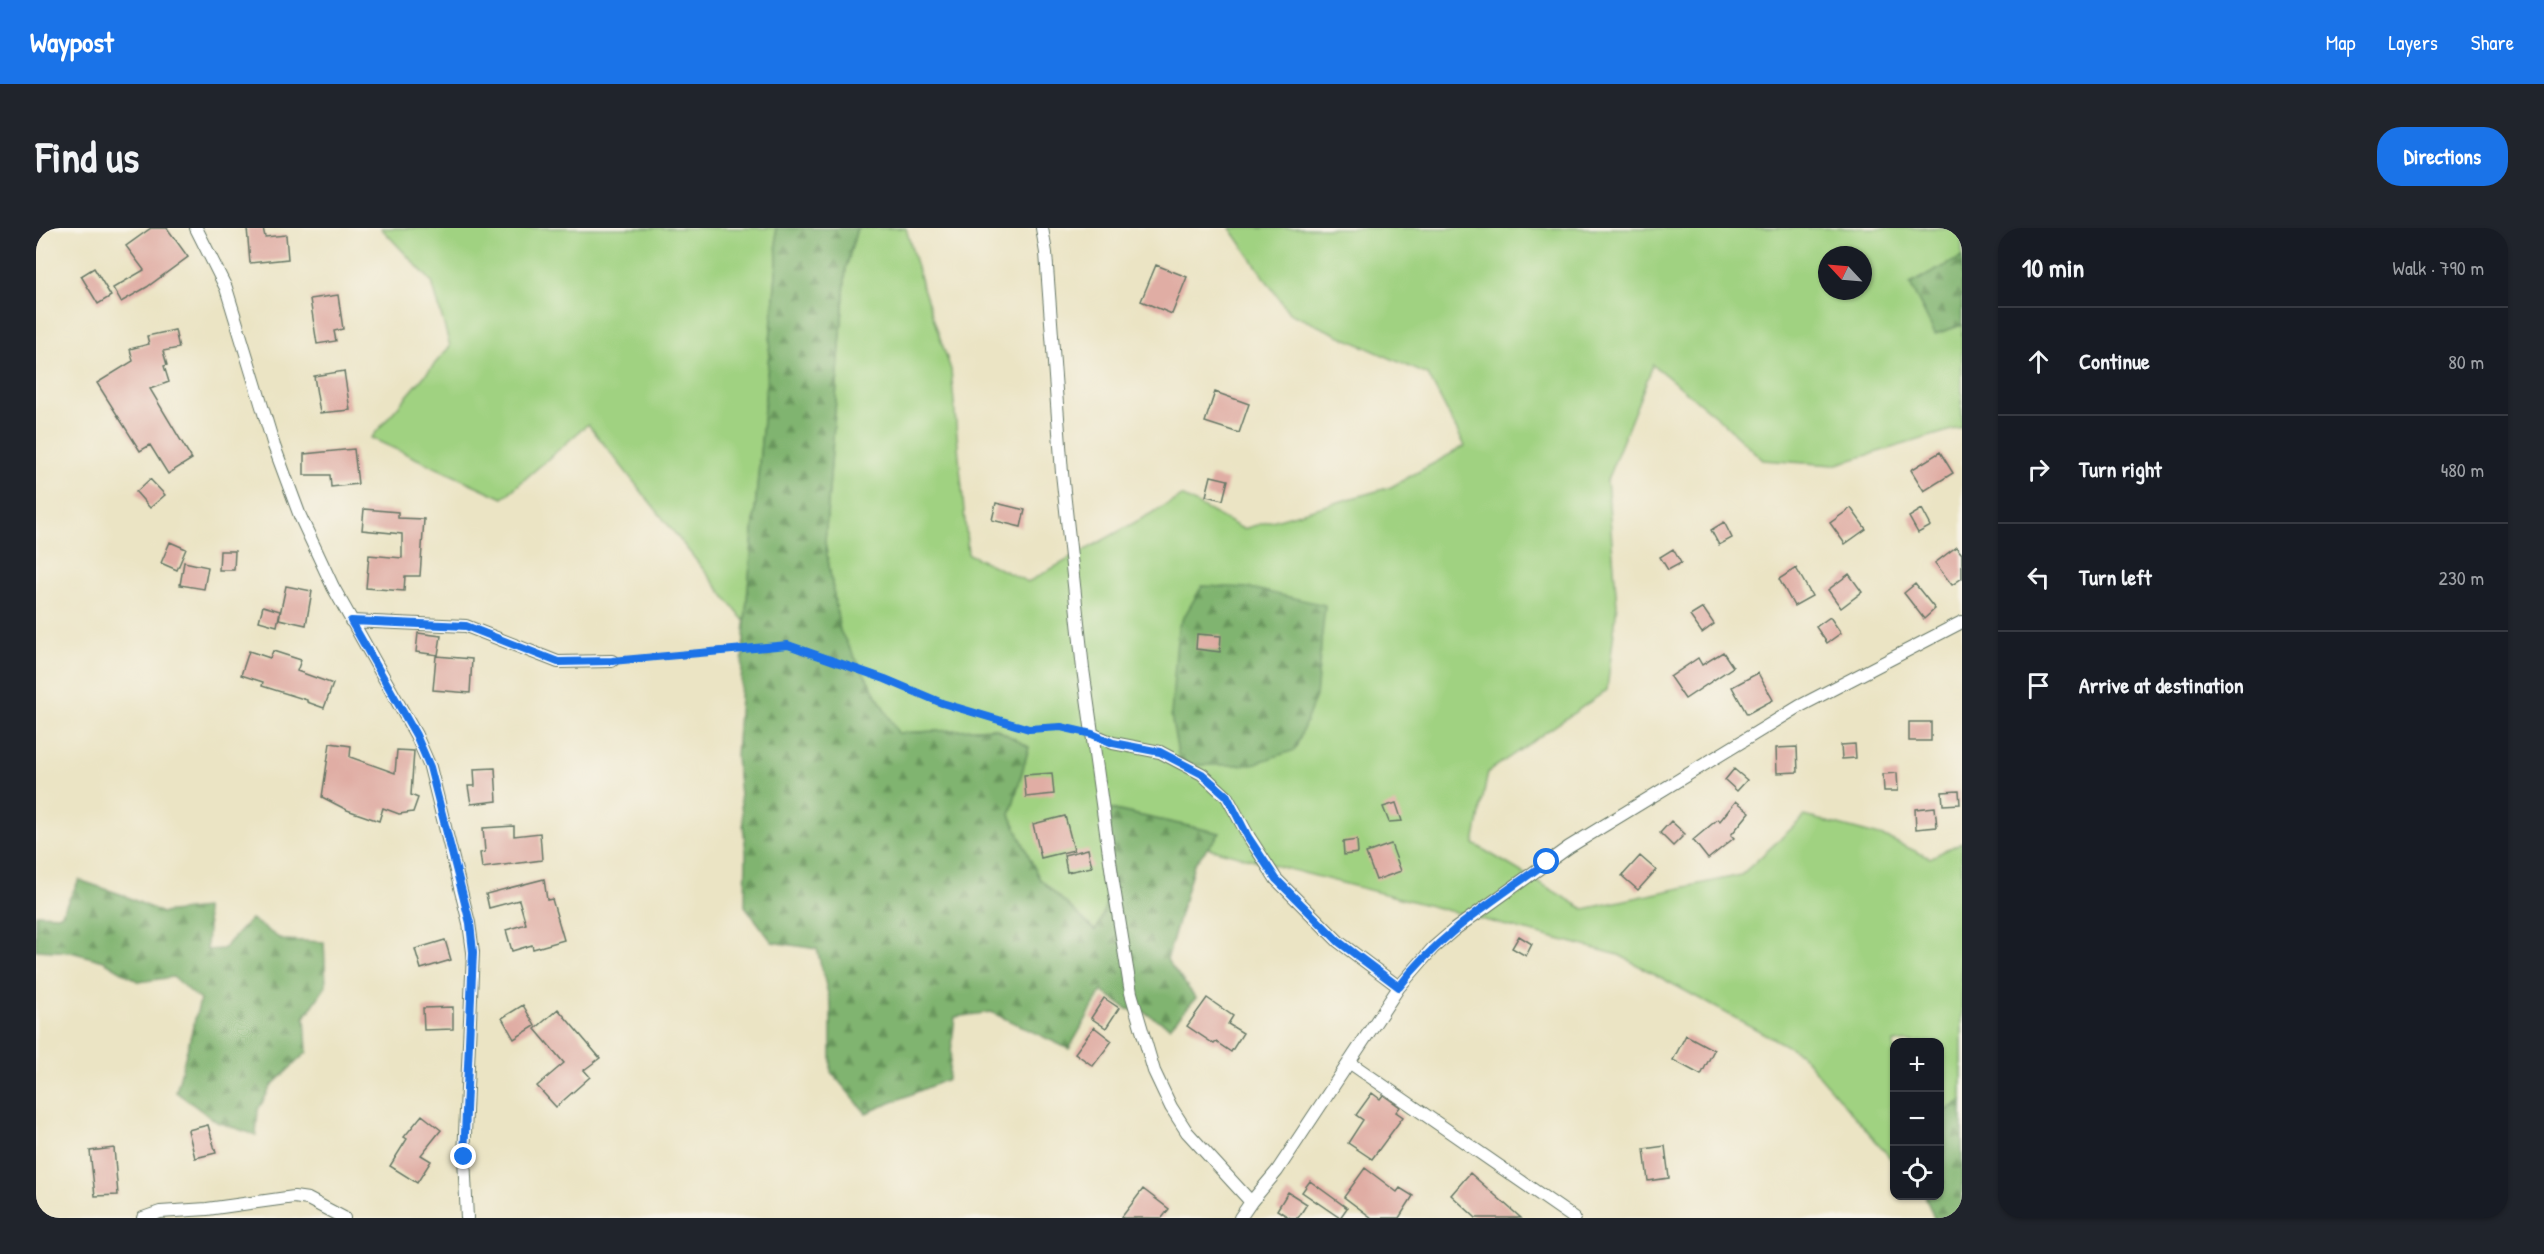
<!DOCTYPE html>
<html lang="en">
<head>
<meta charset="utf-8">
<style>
	body { margin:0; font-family:"Patrick Hand",sans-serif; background:#20242c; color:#f1f3f6 }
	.controls { position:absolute; right:18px; bottom:18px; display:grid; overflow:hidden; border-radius:12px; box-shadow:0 2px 4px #0004 }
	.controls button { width:54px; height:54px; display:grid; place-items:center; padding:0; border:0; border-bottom:2px solid #363941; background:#171b24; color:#f1f3f6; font:30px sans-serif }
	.compass { position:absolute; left:1782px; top:18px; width:54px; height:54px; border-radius:50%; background:#171b24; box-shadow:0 2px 4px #0004; rotate:296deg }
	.stop { position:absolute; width:18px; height:18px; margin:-14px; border:4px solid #1a73e8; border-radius:50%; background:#fff }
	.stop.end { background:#1a73e8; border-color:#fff; box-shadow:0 2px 6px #0008 }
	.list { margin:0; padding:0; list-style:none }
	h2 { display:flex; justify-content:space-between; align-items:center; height:78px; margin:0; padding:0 24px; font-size:26px }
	h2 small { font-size:20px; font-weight:400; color:#9ea1a6 }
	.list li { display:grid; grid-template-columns:39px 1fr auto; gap:18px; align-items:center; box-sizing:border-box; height:108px; padding:0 24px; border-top:2px solid #363941 }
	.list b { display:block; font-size:22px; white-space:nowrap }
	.list em { font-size:20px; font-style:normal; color:#9ea1a6 }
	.icon { flex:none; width:33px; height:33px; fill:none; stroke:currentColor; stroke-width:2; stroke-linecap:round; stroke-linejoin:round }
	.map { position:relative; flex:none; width:1926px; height:990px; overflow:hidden; border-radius:24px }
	header { display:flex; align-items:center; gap:36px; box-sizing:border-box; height:84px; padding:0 30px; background:#1a73e8; color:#fff }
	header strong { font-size:28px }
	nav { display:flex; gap:33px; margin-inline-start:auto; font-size:21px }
	.intro { display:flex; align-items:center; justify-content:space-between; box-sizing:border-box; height:144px; padding:0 36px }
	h1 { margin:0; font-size:42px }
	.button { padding:15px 27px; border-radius:24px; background:#1a73e8; color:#fff; font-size:21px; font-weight:700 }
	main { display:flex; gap:36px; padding:0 36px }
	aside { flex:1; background:#171b24; border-radius:24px; box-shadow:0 2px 4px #0004 }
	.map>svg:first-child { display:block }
	.grass { fill:#a0d281; stroke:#60885a; stroke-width:1.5; fill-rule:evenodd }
	.forest { fill:url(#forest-firs); stroke:#507852; stroke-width:1.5 }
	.building { fill:#e0ada4 }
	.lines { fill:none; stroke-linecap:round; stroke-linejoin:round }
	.minor-casing { stroke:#676; stroke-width:14 }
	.path { stroke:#676; stroke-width:3; stroke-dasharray:4.5 4.5; stroke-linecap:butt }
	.minor { stroke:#fff; stroke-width:12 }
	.route { stroke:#1a73e8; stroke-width:8 }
</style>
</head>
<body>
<header>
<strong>Waypost</strong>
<nav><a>Map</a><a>Layers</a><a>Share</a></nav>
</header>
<div class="intro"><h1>Find us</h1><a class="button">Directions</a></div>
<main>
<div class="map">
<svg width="1926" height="990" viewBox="0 0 1926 990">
	<defs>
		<pattern id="forest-firs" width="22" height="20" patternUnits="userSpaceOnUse" patternTransform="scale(1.5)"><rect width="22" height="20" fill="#80b46f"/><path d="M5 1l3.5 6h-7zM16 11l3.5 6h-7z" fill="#68945c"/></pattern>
	</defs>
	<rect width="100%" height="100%" fill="#f7f3e8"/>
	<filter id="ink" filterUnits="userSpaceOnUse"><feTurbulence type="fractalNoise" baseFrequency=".0167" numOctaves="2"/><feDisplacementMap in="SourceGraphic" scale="12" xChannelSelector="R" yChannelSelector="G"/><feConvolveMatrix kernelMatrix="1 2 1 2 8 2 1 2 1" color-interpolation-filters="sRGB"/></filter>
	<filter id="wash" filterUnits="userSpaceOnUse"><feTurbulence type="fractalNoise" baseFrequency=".008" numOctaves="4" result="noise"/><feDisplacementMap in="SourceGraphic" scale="24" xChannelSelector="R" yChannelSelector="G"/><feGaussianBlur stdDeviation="1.35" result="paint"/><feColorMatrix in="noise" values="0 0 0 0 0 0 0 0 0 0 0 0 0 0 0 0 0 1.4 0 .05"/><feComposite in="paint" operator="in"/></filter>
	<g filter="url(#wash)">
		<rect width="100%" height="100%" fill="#ebe4c4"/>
		<path class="grass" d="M345,0H740L741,35L709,394L552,196L467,270L335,210L414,118L396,54Z
			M821,0H870L885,54L915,142L932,326L992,354L1146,268L1207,301L1355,259L1429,218L1392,147L1253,85L1194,0H1926V29L1874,56L1899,106L1926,97V199L1798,237L1727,232L1680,188L1617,137L1571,252L1581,377L1571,462L1452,544L1438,616L1548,681L1705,647L1769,588L1851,610L1894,630L1926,614V873L1904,887V814H1858V934L1764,825L1583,727L1172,620L1184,605L1074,581L1070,684L1060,703L1003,650L974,587L993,519L959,500L862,505L804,403L789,314L810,40ZM1791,27H1827V63H1791Z"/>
		<path class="forest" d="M740,0H821L810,40L789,314L804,403L862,505L959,500L993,519L974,587L1003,650L1059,703C1079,672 1074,617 1073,581L1184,605L1158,636L1131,732L1160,770L1134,799L1108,784L1091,781L1066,763L1033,821L955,784L919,789L912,851L830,885L795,844V778L781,721L736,714L709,678L710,625L700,529L709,394L741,35Z
			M1926,29V97L1899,106L1874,56Z
			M1166,358L1214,360L1289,377L1280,468L1259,522L1214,537H1144L1135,487L1142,399Z
			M43,652L87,667L126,685L169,680L172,698L171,722L187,721L215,691L246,712L288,714L290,758L269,789L271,824L236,857L222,882L220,907L181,894L140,864L164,772L137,749L103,754L68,733L35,724L0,722V686L25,687Z
			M1926,873V990H1898L1889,968H1904V887Z"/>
		<g id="blocks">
			<path class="building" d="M115,0H131L152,29L111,59L85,74L77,60L108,42L90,18Z
				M211,0H227L229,9L250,7L252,31L214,35Z
				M1120,37L1151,49L1136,86L1105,73Z
				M58,40L75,68L62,76L45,48Z
				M302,67L307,101L298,103L300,113L281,116L274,71Z
				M139,102L143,120L127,123L131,137L128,138L133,154L114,161L156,231L132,246L114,217L104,223L61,155L97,133L94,121L113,116L111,108Z
				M308,143L314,182L284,185L278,148Z
				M1179,164L1213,176L1203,205L1169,194Z
				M318,221L322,256L295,259L294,247H268V226Z
				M1904,224L1917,245L1888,263L1875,242Z
				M1175,248L1192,252L1187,272L1170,268Z
				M114,251L129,267L114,280L100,264Z
				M960,275L989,282L985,299L956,292Z
				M1815,280L1830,301L1809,316L1794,295Z
				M328,281L362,284V290L388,291L384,348H369L368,363L330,360L333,327L366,330V306L326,302Z
				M1886,281L1895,298L1882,305L1873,289Z
				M1688,294L1696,310L1683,317L1675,302Z
				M134,314L150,321L141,342L125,335Z
				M1920,319L1926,326V350L1916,357L1899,335Z
				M1637,321L1645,335L1632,342L1624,329Z
				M184,323H199L198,342H183Z
				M148,334L172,339L168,361L144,357Z
				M1760,340L1776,368L1758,378L1743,351Z
				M1813,346L1826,364L1805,380L1792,362Z
				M1879,356L1899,381L1888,391L1868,365Z
				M250,358L276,363L270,397L243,391Z
				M227,378L244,383L241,398L223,393Z
				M1667,380L1678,396L1666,405L1654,388Z
				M1794,389L1805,405L1791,415L1780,399Z
				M382,405L405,408L402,427L380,424Z
				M1161,406L1185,408L1184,424L1160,421Z
				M213,423L234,430L237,423L265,432L261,443L297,456L288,480L271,474V472L226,458L227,454L205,447Z
				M1687,424L1697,439L1649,471L1634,449L1662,430L1666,437Z
				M400,428L436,431L434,465L397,462Z
				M1722,445L1737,472L1711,486L1696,459Z
				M1873,494H1895V513H1873Z
				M294,515L315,518L314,529L359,545L361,522L378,523L375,567L382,570L377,584L363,586L347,580L343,593L311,582L286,569Z
				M1819,516L1820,530L1806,531L1805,517Z
				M1761,519L1762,544L1741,545L1740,520Z
				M459,540L461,573L435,576L432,558H439L438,541Z
				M1698,541L1711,552L1701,563L1689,552Z
				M1016,545L1018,566L990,569L988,547Z
				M1861,545L1862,563H1848L1847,546Z
				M1923,563L1924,576L1907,577L1906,564Z
				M1700,573L1714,584L1695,607L1698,610L1672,631L1657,612L1682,591L1684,593Z
				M1360,575L1366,593L1353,594L1347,579Z
				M1899,579L1901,599L1880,601L1879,581Z
				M1029,588L1038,622L1005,630L997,596Z
				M1635,593L1649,606L1637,618L1624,605Z
				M478,598V608L504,605L506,632L446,640L444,625L449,624L447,600Z
				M1321,612L1322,625L1308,627L1307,614Z
				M1355,616L1365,643L1340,652L1330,625Z
				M1052,621L1056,639L1031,644L1028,627Z
				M1604,628L1620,642L1602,662L1586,648Z
				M508,651L511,672L516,671L528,712L497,721L496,717L476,723L470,702L490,696L483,672L453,680L450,666Z
				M1483,708L1496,716L1490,728L1476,720Z
				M409,712L415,732L385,741L379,721Z
				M1068,770L1083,780L1070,800L1055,790Z
				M1171,770L1197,788L1192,796L1207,805L1195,824L1180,814L1178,816L1151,798Z
				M487,777L499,798L478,811L466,790Z
				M417,779V801L388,802L387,780Z
				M522,781L564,830L548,842L554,849L520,879L501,858L528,835L499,801Z
				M1058,799L1076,813L1057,838L1039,825Z
				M1650,807L1678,822L1665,847L1637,832Z
				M1336,865L1344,871L1347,867L1364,879L1360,884L1367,889L1336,931L1312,915L1327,892L1320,887Z
				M386,887L405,902L385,927L395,933L381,955L354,938L371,911L368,909Z
				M172,897L180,925L159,930L152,902Z
				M1629,918L1633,950L1612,953L1608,921Z
				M78,920L82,967L59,968L54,923Z
				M1329,940L1361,964L1364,960L1377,968L1363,990H1336L1308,969Z
				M1434,945L1485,990H1440L1415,967Z
				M1274,953L1311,980L1304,990L1266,964Z
				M1107,961L1133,981L1126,990H1085Z
				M1252,964L1271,976L1262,990H1254L1241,982Z"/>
		</g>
	</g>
	<g filter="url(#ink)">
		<use href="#blocks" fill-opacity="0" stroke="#676" stroke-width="1.5"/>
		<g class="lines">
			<g class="minor-casing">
				<path id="minor" d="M160,0L190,60L238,218L264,288L297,359L380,507L394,539L433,695L437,724L428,929L431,990
					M1006,0L1010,25L1026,245L1047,441L1077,654L1095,765L1118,843L1135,879L1151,904L1215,974L1204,990
					M315,393L430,398L522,434L576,433
					M1056,506L1077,515L1124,524L1166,546L1191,569L1213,609L1240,651L1303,714L1363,759
					M1313,834L1538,990
					M1215,974L1241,943L1363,759L1397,720L1419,701L1533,619L1764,478L1926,394
					M107,990L124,984L171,981L258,969L272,971L308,990"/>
			</g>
			<path class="path" d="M588,432L752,417L849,451L906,475L993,501L1025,499L1043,503"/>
			<use href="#minor" class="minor"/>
		</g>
	</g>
	<g class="lines" filter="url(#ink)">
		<path class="route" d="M428,929L437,724L434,695L394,539L380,507L315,393L430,398L522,434L576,433L752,417L849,451L906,475L993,501L1025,499L1056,506L1077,515L1124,524L1166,546L1191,568L1212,609L1240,651L1303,714L1363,759C1402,707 1458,672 1511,634"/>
	</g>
</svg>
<div class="controls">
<button>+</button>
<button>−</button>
<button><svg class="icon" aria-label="locate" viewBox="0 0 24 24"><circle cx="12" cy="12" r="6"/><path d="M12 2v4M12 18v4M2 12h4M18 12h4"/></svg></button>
</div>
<svg class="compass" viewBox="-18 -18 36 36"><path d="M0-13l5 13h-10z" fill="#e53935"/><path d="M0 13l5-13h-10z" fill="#9ea1a6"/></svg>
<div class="stop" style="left:1511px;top:634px"></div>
<div class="stop end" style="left:428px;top:929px"></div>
</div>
<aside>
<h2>10 min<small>Walk · 790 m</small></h2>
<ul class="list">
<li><svg class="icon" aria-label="ahead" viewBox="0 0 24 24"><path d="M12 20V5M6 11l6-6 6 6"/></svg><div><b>Continue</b></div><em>80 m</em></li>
<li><svg class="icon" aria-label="right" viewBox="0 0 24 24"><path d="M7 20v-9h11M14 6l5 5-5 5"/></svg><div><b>Turn right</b></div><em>480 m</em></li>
<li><svg class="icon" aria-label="left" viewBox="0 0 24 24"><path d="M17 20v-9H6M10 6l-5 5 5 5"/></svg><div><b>Turn left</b></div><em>230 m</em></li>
<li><svg class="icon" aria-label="arrive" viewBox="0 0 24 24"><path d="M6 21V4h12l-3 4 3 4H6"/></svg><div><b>Arrive at destination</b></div></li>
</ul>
</aside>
</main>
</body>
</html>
